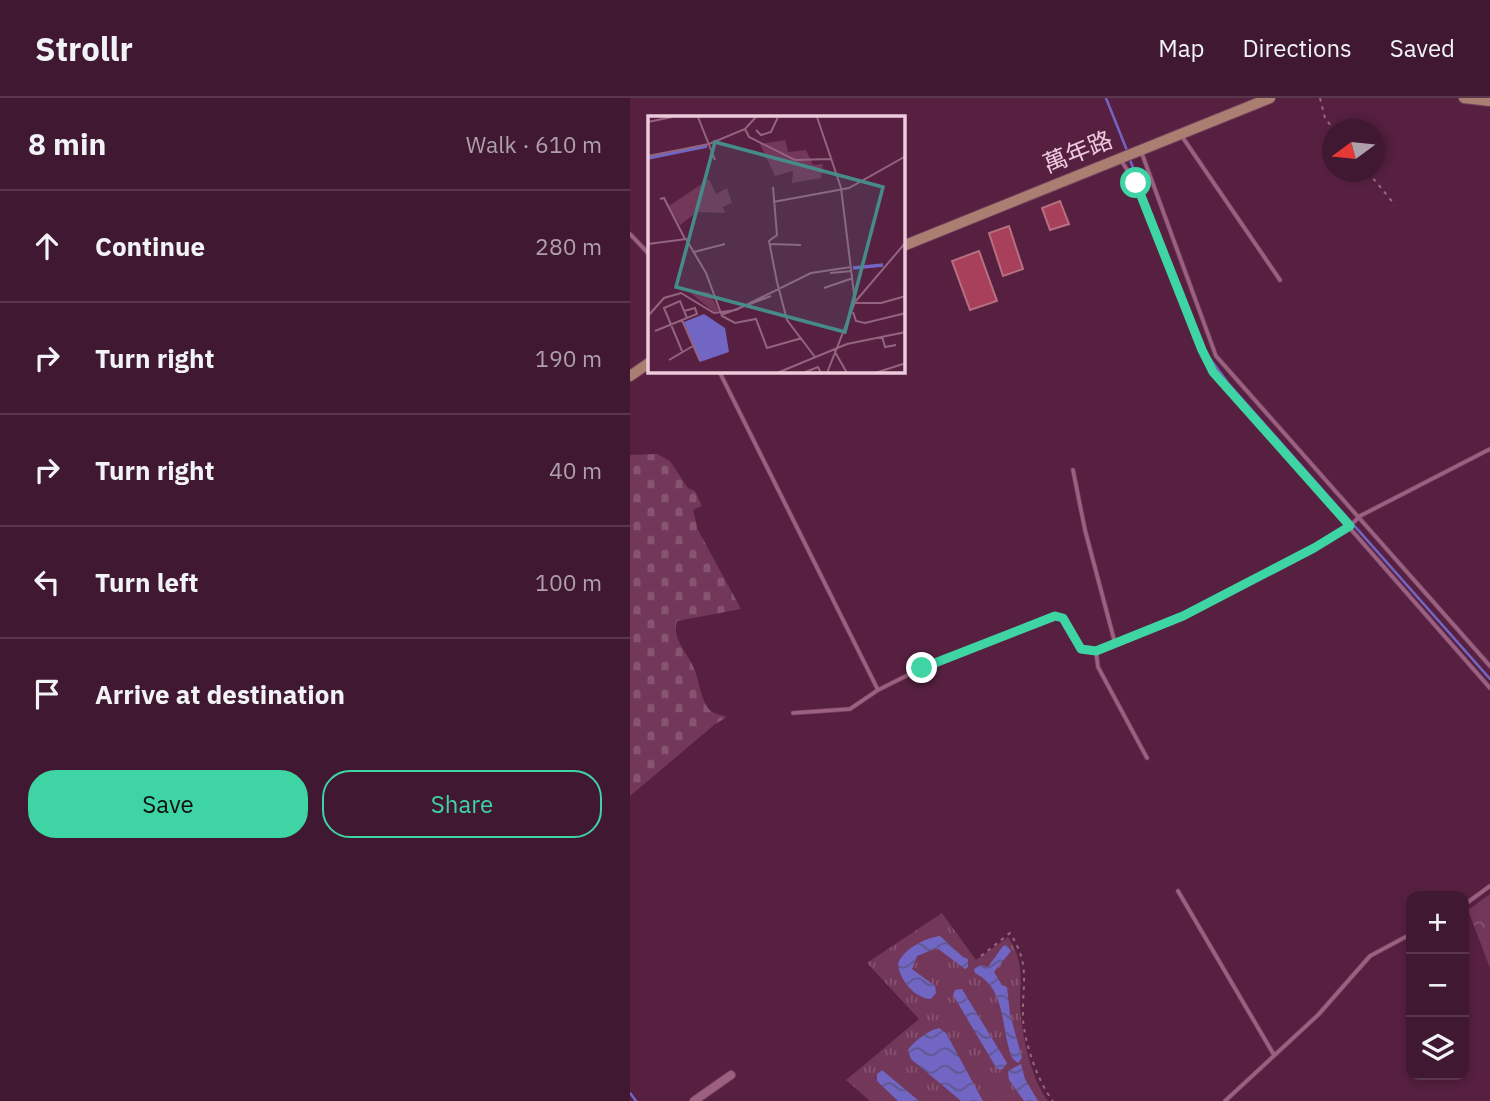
<!DOCTYPE html>
<html lang="en">
<head>
<meta charset="utf-8">
<style>
	body { margin:0; font-family:"IBM Plex Sans","Noto Sans TC",sans-serif; background:#482139; color:#f1f3f6 }
	.controls { position:absolute; right:21px; bottom:21px; display:grid; overflow:hidden; border-radius:14px; box-shadow:0 4px 10px #0003 }
	.controls button { width:63px; height:63px; display:grid; place-items:center; padding:0; border:0; border-bottom:2px solid #5a374d; background:#411831; color:#f1f3f6; font:35px sans-serif }
	.compass { position:absolute; left:692px; top:21px; width:63px; height:63px; border-radius:50%; background:#411831; box-shadow:0 4px 10px #0003; rotate:255deg }
	.stop { position:absolute; width:21px; height:21px; margin:-16px; border:5px solid #3ed4a3; border-radius:50%; background:#fff }
	.stop.end { background:#3ed4a3; border-color:#fff; box-shadow:0 2px 7px #0008 }
	.list { margin:0; padding:0; list-style:none }
	h2 { display:flex; justify-content:space-between; align-items:center; height:91px; margin:0; padding:0 28px; font-size:30px }
	h2 small { font-size:23px; font-weight:400; color:#aea0ab }
	.list li { display:grid; grid-template-columns:46px 1fr auto; gap:21px; align-items:center; box-sizing:border-box; height:112px; padding:0 28px; border-top:2px solid #5a374d }
	.list b { display:block; font-size:26px; white-space:nowrap }
	.list em { font-size:23px; font-style:normal; color:#aea0ab }
	.actions { display:flex; gap:14px; padding:21px 28px }
	.actions a { flex:1; padding:16px 0; border:2px solid #3ed4a3; border-radius:28px; text-align:center; font-size:24px; color:#3ed4a3 }
	.actions .main { background:#3ed4a3; color:#111 }
	.icon { flex:none; width:38px; height:38px; fill:none; stroke:currentColor; stroke-width:2; stroke-linecap:round; stroke-linejoin:round }
	.map { position:relative; flex:none; width:860px; height:1003px; overflow:hidden }
	header { display:flex; align-items:center; gap:42px; box-sizing:border-box; height:98px; padding:0 35px; background:#411831; border-bottom:2px solid #5a374d }
	header strong { font-size:33px }
	nav { display:flex; gap:38px; margin-inline-start:auto; font-size:24px }
	main { display:flex }
	aside { flex:1; background:#411831 }
	.map>svg:first-child { display:block }
	.grass { fill:url(#grass-tufts) }
	.forest { fill:url(#forest-crowns) }
	.cemetery { fill:url(#cemetery-stones) }
	.water { fill:url(#water-waves) }
	.lines { fill:none; stroke-linecap:round; stroke-linejoin:round }
	.stream { stroke:#7166c3; stroke-width:2.5 }
	.building { fill:#a8405c; stroke:#b6707e; stroke-width:2 }
	.lane-casing { stroke:#70405d; stroke-width:5 }
	.street-casing { stroke:#70405d; stroke-width:10 }
	.secondary-casing { stroke:#70405d; stroke-width:12 }
	.path { stroke:#966882; stroke-width:2; stroke-dasharray:3.5 5; stroke-linecap:butt }
	.lane { stroke:#9d6081; stroke-width:3.5 }
	.street { stroke:#9d6081; stroke-width:8 }
	.secondary { stroke:#aa7e71; stroke-width:10 }
	.route { stroke:#3ed4a3; stroke-width:9 }
	.labels { text-anchor:middle; stroke-width:6; stroke-linejoin:round; paint-order:stroke }
	.street-label { font-size:24px; fill:#edcadc; stroke:#572041 }
	.inset-river { fill:none; stroke:#7166c3; stroke-width:3.5 }
	.inset-road { fill:none; stroke:#93647f; stroke-width:2 }
	.view { fill:#468b8a; fill-opacity:0.15; stroke:#468b8a; stroke-width:3.5 }
	.inset-edge { fill:none; stroke:#edcadc; stroke-width:3.5 }
</style>
</head>
<body>
<header>
<strong>Strollr</strong>
<nav><a>Map</a><a>Directions</a><a>Saved</a></nav>
</header>
<main>
<aside>
<h2>8 min<small>Walk · 610 m</small></h2>
<ul class="list">
<li><svg class="icon" aria-label="ahead" viewBox="0 0 24 24"><path d="M12 20V5M6 11l6-6 6 6"/></svg><div><b>Continue</b></div><em>280 m</em></li>
<li><svg class="icon" aria-label="right" viewBox="0 0 24 24"><path d="M7 20v-9h11M14 6l5 5-5 5"/></svg><div><b>Turn right</b></div><em>190 m</em></li>
<li><svg class="icon" aria-label="right" viewBox="0 0 24 24"><path d="M7 20v-9h11M14 6l5 5-5 5"/></svg><div><b>Turn right</b></div><em>40 m</em></li>
<li><svg class="icon" aria-label="left" viewBox="0 0 24 24"><path d="M17 20v-9H6M10 6l-5 5 5 5"/></svg><div><b>Turn left</b></div><em>100 m</em></li>
<li><svg class="icon" aria-label="arrive" viewBox="0 0 24 24"><path d="M6 21V4h12l-3 4 3 4H6"/></svg><div><b>Arrive at destination</b></div></li>
</ul>
<div class="actions"><a class="main">Save</a><a>Share</a></div>
</aside>
<div class="map">
<svg width="860" height="1003" viewBox="0 0 860 1003">
	<defs>
		<pattern id="grass-tufts" width="24" height="20" patternUnits="userSpaceOnUse" patternTransform="scale(1.75)"><rect width="24" height="20" fill="#723759"/><path d="M3 7l-1-3M5 7V3M7 7l1-3M15 17l-1-3M17 17v-4M19 17l1-3" fill="none" stroke="#865370"/></pattern>
		<pattern id="forest-crowns" width="20" height="18" patternUnits="userSpaceOnUse" patternTransform="scale(1.75)"><rect width="20" height="18" fill="#723759"/><path d="M2 6a3 3 0 1 1 6 0M12 15a3 3 0 1 1 6 0" fill="none" stroke="#865370"/></pattern>
		<pattern id="cemetery-stones" width="16" height="16" patternUnits="userSpaceOnUse" patternTransform="scale(1.75)"><rect width="16" height="16" fill="#723759"/><path d="M2 7V4a2 2 0 0 1 4 0v3zM10 15v-3a2 2 0 0 1 4 0v3z" fill="#865370"/></pattern>
		<pattern id="water-waves" width="16" height="10" patternUnits="userSpaceOnUse" patternTransform="scale(1.75)"><rect width="16" height="10" fill="#7166c3"/><path d="M0 5q4-4 8 0t8 0" fill="none" stroke="#60568f"/></pattern>
	</defs>
	<rect width="100%" height="100%" fill="#572041"/>
	<path class="grass" d="M312,815L346,862L378,839C398,869 387,887 391,919C393,943 403,984 418,1003H240L216,982L289,921L237,865Z"/>
	<path class="forest" d="M860,796V870L838,812Z"/>
	<path class="cemetery" d="M27,356L40,363L58,390L65,393L72,408L63,412L68,432L111,511L47,523C41,542 60,557 65,573C69,584 71,600 78,610C82,616 91,617 97,619L84,627L0,698V357Z"/>
	<path class="water" d="M310,838L333,859L338,861V869L335,871L307,850L287,858L282,871L305,888L306,895L301,901C285,901 269,881 268,866C273,851 295,840 310,838Z
		M377,847L381,853L364,874L372,887L377,889L380,916L392,960L388,965C380,960 380,955 378,947C371,919 373,890 345,875L344,871L351,867L358,869L373,848Z
		M332,891L377,965L373,971H367L323,897L325,892Z
		M309,930L316,935L353,1003H331L281,961L278,952C284,943 299,932 309,930Z
		M391,966L395,981L408,1003H394L379,982L378,973Z
		M252,972L289,1003H268L247,983V976Z"/>
	<g class="lines">
		<path class="stream" d="M476,0L498,55
			M500,62L576,255L598,285L860,581
			M0,995L6,1003"/>
	</g>
	<path class="building" d="M430,103L439,126L420,132L412,110Z
		M379,128L393,171L373,178L359,135Z
		M349,153L367,203L340,212L322,163Z"/>
	<g class="lines">
		<g class="lane-casing">
			<path id="lane" d="M551,37L650,182
				M511,53L586,258L860,568
				M490,61L506,85L572,252L583,274L860,590
				M0,136L19,156
				M89,273L248,592
				M443,372L455,432L485,545
				M466,553L468,569L517,660
				M163,615L220,611L248,592L292,570L425,518L433,520L451,551L466,553L553,518L684,450L720,428L730,418L860,351
				M548,793L644,957
				M834,807L860,788
				M595,1003L688,917L740,858L781,836"/>
		</g>
		<g class="street-casing">
			<path id="street" d="M64,1003L101,977"/>
		</g>
		<g class="secondary-casing">
			<path id="secondary" d="M834,0L860,3
				M273,148L640,0
				M0,278L19,265"/>
		</g>
		<path class="path" d="M690,0L695,20L704,32
			M738,74L765,107
			M351,858L380,835C401,868 392,884 393,920C394,943 408,985 423,1003"/>
		<use href="#lane" class="lane"/>
		<use href="#street" class="street"/>
		<use href="#secondary" class="secondary"/>
	</g>
	<g class="lines">
		<path class="route" d="M292,570L425,518L433,520L451,551L466,553L553,518L684,450L720,428L583,274L572,252L506,85"/>
	</g>
	<g class="labels">
		<g class="street-label">
			<text transform="translate(448 54) rotate(-22)" y="8">萬年路</text>
		</g>
	</g>
	<g transform="translate(18 18)">
		<rect width="257" height="257" fill="#572041"/>
		<path d="M61,63L68,78L79,72L84,87L75,91L77,97L49,96L32,109L21,90Z" fill="#723759"/>
		<path d="M40,175L61,176L71,195L66,196Z" fill="#723759"/>
		<path d="M137,24L140,36L158,34L165,49L175,48L173,62L144,67L145,55L127,60L112,28Z" fill="#723759"/>
		<path d="M56,198L77,212L81,236L52,246L36,206Z" fill="#7166c3"/>
		<path class="inset-river" d="M0,42L59,30M205,152L235,149"/>
		<path class="inset-road" d="M50,1L67,44M169,1L193,72L207,186L179,257M0,6L24,1M97,13L101,21L147,44L183,43M108,14L113,19L123,16L130,1M0,40L61,28L97,13L108,1M125,71L129,119L121,125L129,166L139,204L167,241M12,83L16,82L37,123M125,86L201,72L258,40M0,128L38,123L58,157L74,200L87,207L108,203L119,232L154,222M122,128L153,129M46,136L77,128M182,157L204,155M176,172L205,162M207,186L258,126M207,187H233L258,180M205,196L208,205L217,207L258,197M73,199L123,180M0,200L16,182L33,177L66,197L88,194L163,157L203,151M34,204L52,245M7,215L49,198L47,192L36,195M234,220L237,231L248,229M34,235L16,192L32,185L39,202M187,236L199,257M21,244L45,230M129,257L199,228L258,216M155,257L170,251L173,257M227,257L258,247"/>
		<path class="view" d="M67,26L235,71L197,216L28,171Z"/>
		<rect width="257" height="257" class="inset-edge"/>
	</g>
</svg>
<div class="controls">
<button>+</button>
<button>−</button>
<button><svg class="icon" aria-label="layers" viewBox="0 0 24 24"><path d="M12 4l9 5-9 5-9-5zM3 14l9 5 9-5"/></svg></button>
</div>
<svg class="compass" viewBox="-18 -18 36 36"><path d="M0-13l5 13h-10z" fill="#e53935"/><path d="M0 13l5-13h-10z" fill="#aea0ab"/></svg>
<div class="stop" style="left:506px;top:85px"></div>
<div class="stop end" style="left:292px;top:570px"></div>
</div>
</main>
</body>
</html>
